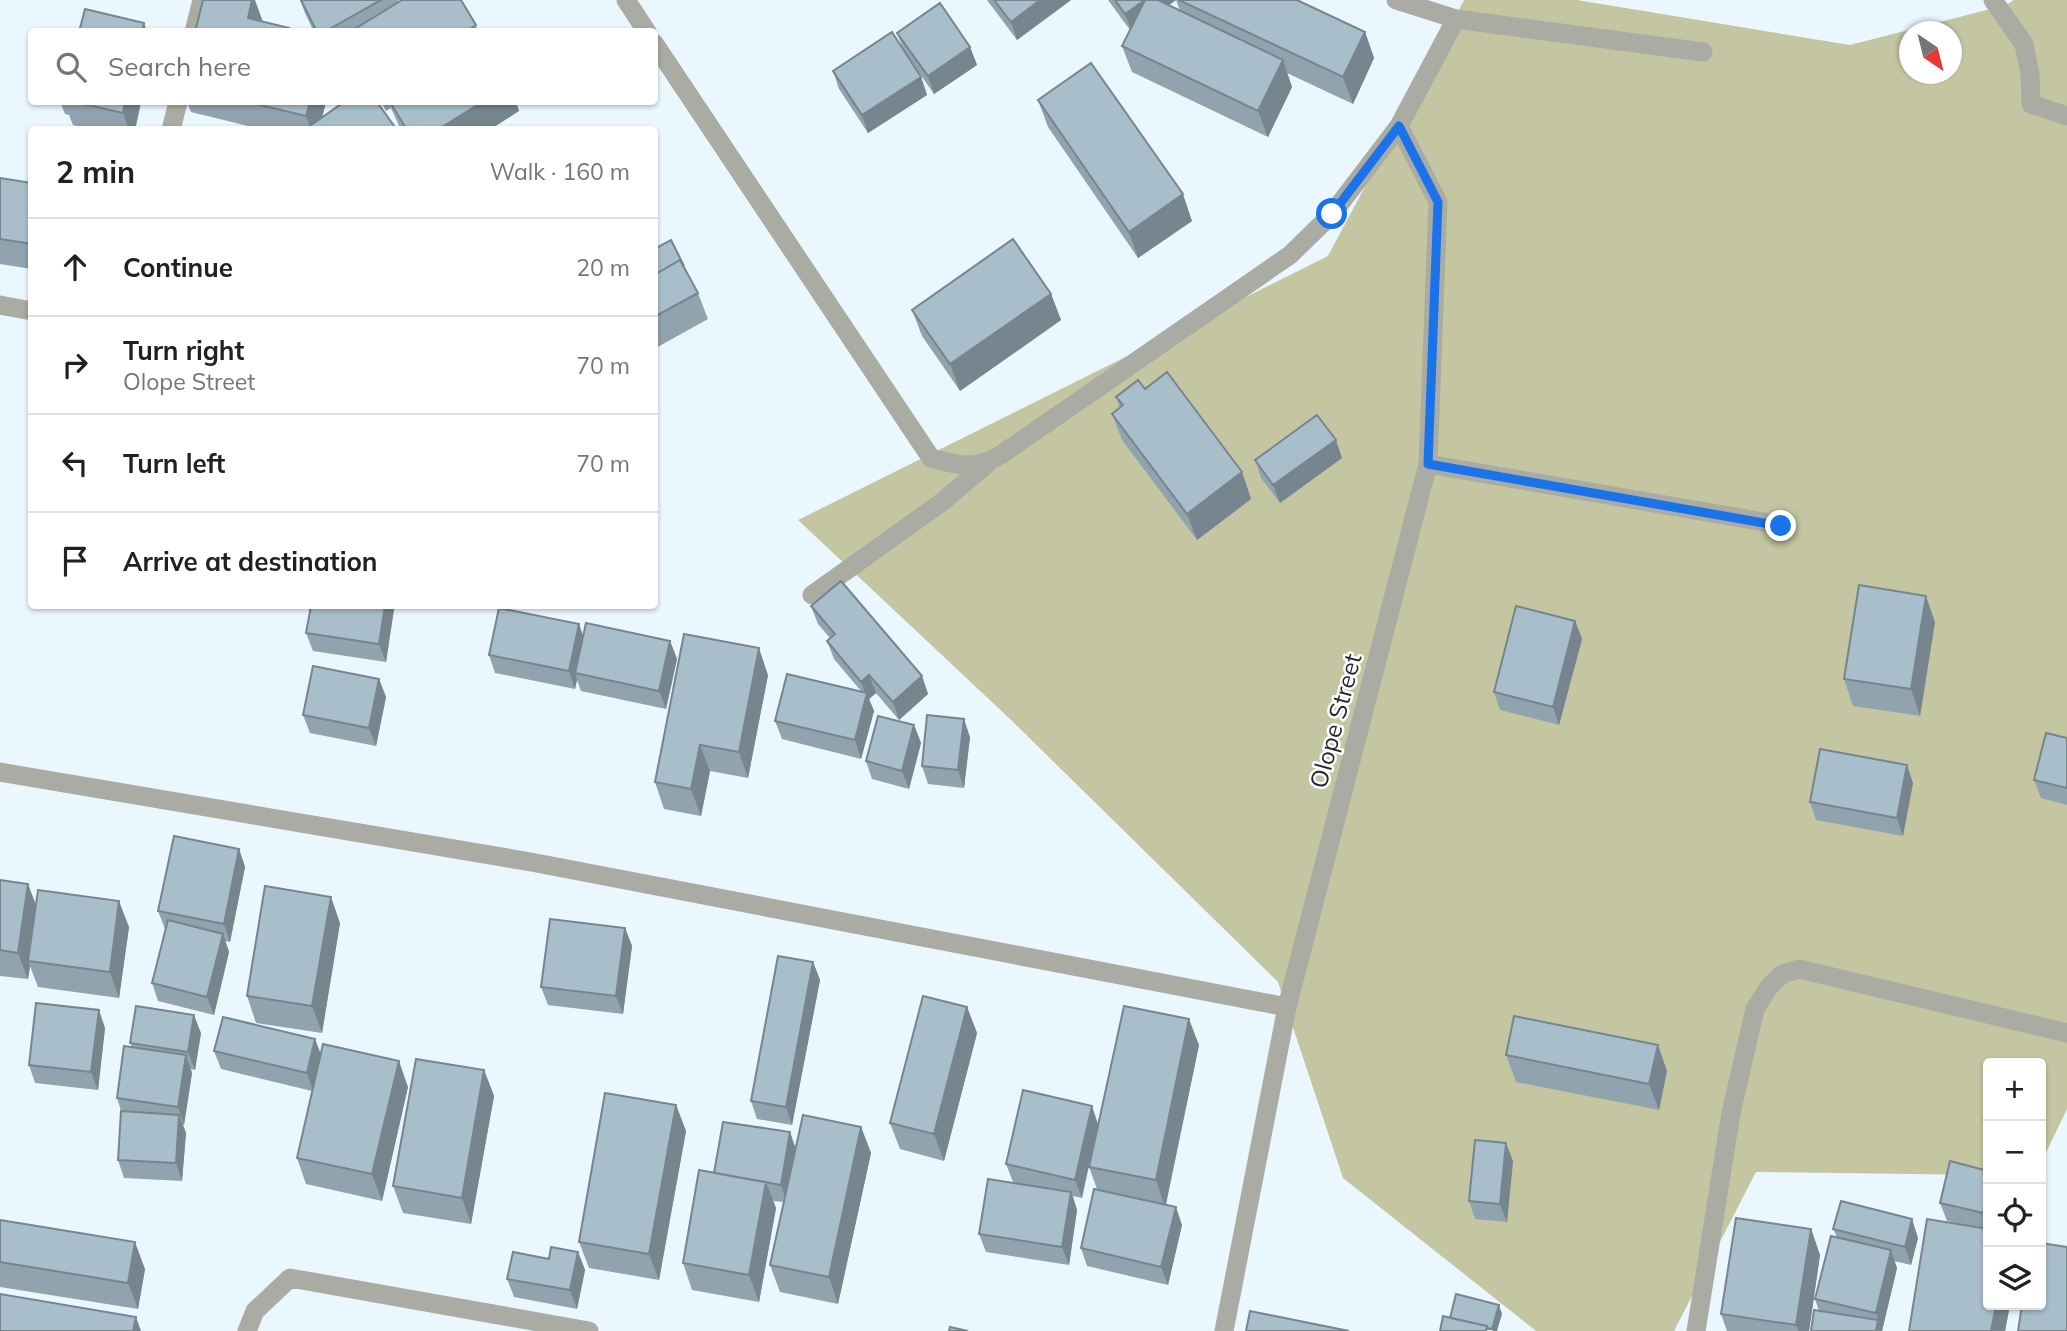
<!DOCTYPE html>
<html lang="en">
<head>
<meta charset="utf-8">
<style>
	body { margin:0; font-family:Mulish,sans-serif; background:#f6f6f6; color:#202124 }
	.controls { position:absolute; right:21px; bottom:21px; display:grid; overflow:hidden; border-radius:7px; box-shadow:0 2px 5px #0004 }
	.controls button { width:63px; height:63px; display:grid; place-items:center; padding:0; border:0; border-bottom:2px solid #e0e0e0; background:#fff; color:#202124; font:35px sans-serif }
	.compass { position:absolute; left:1899px; top:21px; width:63px; height:63px; border-radius:50%; background:#fff; box-shadow:0 2px 5px #0004; rotate:145deg }
	.stop { position:absolute; width:21px; height:21px; margin:-16px; border:5px solid #1a73e8; border-radius:50%; background:#fff }
	.stop.end { background:#1a73e8; border-color:#fff; box-shadow:0 2px 7px #0008 }
	.list { margin:0; padding:0; list-style:none }
	h2 { display:flex; justify-content:space-between; align-items:center; height:91px; margin:0; padding:0 28px; font-size:30px }
	h2 small { font-size:23px; font-weight:400; color:#757577 }
	.list li { display:grid; grid-template-columns:46px 1fr auto; gap:21px; align-items:center; box-sizing:border-box; height:98px; padding:0 28px; border-top:2px solid #e0e0e0 }
	.list b { display:block; font-size:26px; white-space:nowrap }
	.list p { margin:0; font-size:23px; white-space:nowrap; color:#757577 }
	.list em { font-size:23px; font-style:normal; color:#757577 }
	.icon { flex:none; width:38px; height:38px; fill:none; stroke:currentColor; stroke-width:2; stroke-linecap:round; stroke-linejoin:round }
	.map { position:relative; flex:none; width:2067px; height:1331px; overflow:hidden }
	.search { position:absolute; background:#fff; box-shadow:0 2px 5px #0004; left:28px; top:28px; width:630px; height:77px; display:flex; align-items:center; gap:18px; box-sizing:border-box; padding:0 24px; border-radius:7px; color:#757577; font-size:26px }
	.panel { position:absolute; background:#fff; box-shadow:0 2px 5px #0004; left:28px; top:126px; width:630px; height:483px; border-radius:7px }
	.map>svg:first-child { display:block }
	.green { fill:#c3c6a1; fill-rule:evenodd }
	.lines { fill:none; stroke-linecap:round; stroke-linejoin:round }
	.minor { stroke:#aaaba2; stroke-width:19 }
	.wall { fill:#91a3af }
	.shaded-wall { fill:#76858e }
	.building { fill:#a9becb; stroke:#76858e; stroke-width:2 }
	.route { stroke:#1a73e8; stroke-width:9 }
	.labels { text-anchor:middle; stroke-width:5; stroke-linejoin:round; paint-order:stroke }
	.street-label { font-size:24px; fill:#222a2f; stroke:#fff }
</style>
</head>
<body>
<div class="map">
<svg width="2067" height="1331" viewBox="0 0 2067 1331">
	<rect width="100%" height="100%" fill="#eaf7ff"/>
	<path class="green" d="M1464,0H1577L1850,45L2006,5L2014,0H2067V1109L2041,1163V1063H1988V1175L1756,1172L1674,1331H1536L1343,1178L1278,982L1009,718L798,520L1328,256ZM1910,32H1952V74H1910Z"/>
	<g class="lines">
		<path class="minor" d="M626,0L647,32
			M1993,0L2024,44L2030,74L2031,104L2067,116
			M1456,19L1703,52
			M194,32L202,0
			M654,43L931,458C959,466 977,470 1002,454L1290,255L1332,214L1399,126L1456,19L1396,0
			M171,130L178,102
			M0,305L32,311
			M1428,464L1781,525
			M812,595L942,502L988,463
			M0,772L531,862L1287,1007
			M247,1331L255,1311L290,1278L589,1331
			M1224,1331L1287,1007L1428,464L1438,202L1399,126
			M1696,1331L1731,1113L1755,1009L1769,987L1782,974L1799,969L2067,1033"/>
	</g>
	<path class="wall" d="M300,0H398L399,2L476,25L478,32H314L305,13Z
		M987,0H1071L1017,40Z
		M1108,0H1176L1169,5L1180,11L1176,0H1297L1365,32L1374,58L1353,104L1287,73L1292,87L1268,137L1132,72L1122,46L1130,30Z
		M897,33L970,47L977,65L934,94L904,51Z
		M833,71L921,77L927,95L868,133L839,89Z
		M1038,100L1192,221L1138,258L1048,127Z
		M60,102H141L135,130H92L73,125L69,115L65,114Z
		M187,102H326L322,117L397,130H264L191,112Z
		M381,102H516L519,111L489,130H401L391,108L386,111Z
		M0,178L32,183V269L0,264Z
		M654,249L684,268L698,293L708,319L654,349Z
		M1051,294L1061,320L960,391L922,336L912,310Z
		M1145,389L1242,472L1251,499L1197,540L1122,440L1112,414L1120,408L1116,397Z
		M1342,458L1280,503L1261,478L1255,460Z
		M385,606H393L394,609L386,662L313,651L306,633Z
		M811,606L922,676L928,694L899,720L876,693L869,699L874,711L861,759L782,739L775,721L861,691L834,659L827,641L830,638L818,624Z
		M1575,621L1582,639L1559,725L1500,710L1494,692Z
		M1935,622L1920,716L1853,706L1844,679Z
		M579,624L583,636L670,641L677,659L666,709L581,691L577,680L575,689L495,673L489,655Z
		M768,675L748,778L710,771L701,816L664,809L655,782Z
		M379,679L386,697L376,746L310,733L303,715Z
		M914,725L921,743L909,789L872,779L866,761Z
		M970,737L964,788L928,784L922,766Z
		M2067,738V805L2041,798L2034,780Z
		M1913,783L1903,836L1816,820L1810,802Z
		M239,849L245,867L230,942L225,941L229,952L214,1015L158,1001L152,983L165,929L158,911Z
		M0,880L36,905L129,927L119,998L38,987L30,966L28,979L0,976Z
		M340,923L322,1033L256,1023L247,996Z
		M625,928L632,946L623,1014L548,1005L541,987Z
		M813,962L820,980L792,1125L757,1119L751,1101Z
		M967,1007L977,1033L944,1161L900,1149L890,1123Z
		M105,1028L98,1090L35,1083L29,1065Z
		M201,1033L195,1070L191,1069L192,1073L184,1125H183L186,1133L182,1181L124,1178L118,1160L121,1111L117,1098L132,1047L130,1043Z
		M1199,1045L1166,1205L1182,1225L1168,1285L1087,1266L1081,1248L1097,1189L1089,1167Z
		M214,1051L321,1055L408,1087L382,1201L306,1184L297,1158L312,1091L221,1069Z
		M1506,1055L1667,1071L1659,1110L1516,1082Z
		M484,1070L494,1096L471,1224L403,1213L393,1186Z
		M676,1105L686,1131L659,1280L589,1268L579,1242Z
		M1092,1106L1082,1198L1073,1196L1077,1210L1069,1265L986,1252L979,1234L1013,1182L1006,1164Z
		M861,1127L871,1153L838,1304L780,1292L770,1265L784,1202L773,1201L776,1208L759,1302L692,1290L683,1263L714,1173L790,1132L796,1149Z
		M1513,1161L1507,1222L1475,1219L1469,1201Z
		M1950,1161L1988,1171V1305H2010L2005,1331H1909L1927,1219L1968,1226L1947,1221L1940,1203Z
		M0,1220L145,1269L138,1309L0,1287Z
		M1811,1229L1820,1255L1809,1331H1727L1721,1314Z
		M1833,1229L1918,1238L1911,1265L1894,1261L1897,1268L1882,1331H1811L1819,1311L1815,1299L1837,1237Z
		M578,1252L585,1270L577,1309L514,1297L507,1279L549,1259Z"/>
	<path class="shaded-wall" d="M252,0H255L263,22L248,18Z
		M1040,0H1071L1017,40L1011,22Z
		M1145,0H1176L1132,32L1125,14Z
		M144,23L147,32H142Z
		M1365,32L1374,58L1353,104L1343,77Z
		M970,47L977,65L934,94L928,76Z
		M1283,60L1292,87L1268,137L1258,111Z
		M921,77L927,95L868,133L862,115Z
		M125,102H141L135,130H129L123,113Z
		M310,102H326L319,130H311L306,116Z
		M482,102H516L519,111L489,130H437Z
		M1183,194L1192,221L1138,258L1129,232Z
		M1051,294L1061,320L960,391L950,364Z
		M1336,440L1342,458L1280,503L1273,485Z
		M1242,472L1251,499L1197,540L1187,514Z
		M1926,596L1935,622L1920,716L1911,689Z
		M385,606H393L394,609L386,662L379,644Z
		M1575,621L1582,639L1559,725L1553,707Z
		M579,624L585,642L575,673L577,680L575,689L569,671Z
		M670,641L677,659L666,709L659,691Z
		M759,648L768,675L748,778L739,752Z
		M869,675L876,693L869,699L874,711L861,759L855,740L866,695L861,682Z
		M922,676L928,694L899,720L893,702Z
		M379,679L386,697L376,746L369,728Z
		M964,719L970,737L964,788L958,770Z
		M914,725L921,743L909,789L902,771Z
		M700,745L710,771L701,816L691,789Z
		M1907,765L1913,783L1903,836L1897,818Z
		M239,849L245,867L230,942L224,924Z
		M28,884L38,910L28,961L30,966L28,979L18,953Z
		M331,897L340,923L322,1033L312,1006Z
		M119,901L129,927L119,998L110,972Z
		M625,928L632,946L623,1014L616,996Z
		M223,934L229,952L214,1015L207,997Z
		M813,962L820,980L792,1125L786,1107Z
		M967,1007L977,1033L944,1161L934,1134Z
		M99,1010L105,1028L98,1090L91,1072Z
		M194,1015L201,1033L195,1070L188,1052Z
		M1189,1019L1199,1045L1165,1207L1156,1180Z
		M315,1039L322,1057L313,1091L307,1073Z
		M1658,1045L1667,1071L1659,1110L1649,1084Z
		M186,1055L192,1073L184,1125L178,1107Z
		M399,1061L408,1087L382,1201L372,1174Z
		M484,1070L494,1096L471,1224L462,1198Z
		M676,1105L686,1131L659,1280L649,1254Z
		M1092,1106L1098,1124L1082,1198L1075,1180Z
		M179,1115L186,1133L182,1181L176,1163Z
		M861,1127L871,1153L838,1304L829,1277Z
		M790,1132L796,1151L788,1203L781,1185Z
		M1506,1143L1513,1161L1507,1222L1500,1204Z
		M766,1182L776,1208L759,1302L749,1275Z
		M1071,1192L1077,1210L1069,1265L1062,1247Z
		M1176,1207L1182,1225L1168,1285L1161,1267Z
		M1912,1219L1918,1238L1911,1265L1905,1247Z
		M1811,1229L1820,1255L1809,1331H1799L1796,1325Z
		M135,1242L145,1269L138,1309L128,1283Z
		M1891,1250L1897,1268L1882,1331L1876,1313Z
		M578,1252L585,1270L577,1309L570,1290Z
		M1499,1305L1502,1314L1497,1331H1493L1492,1329Z
		M1996,1305H2010L2005,1331H1991Z
		M136,1317L141,1331H133Z
		M1878,1320L1882,1331H1876Z"/>
	<path class="building" d="M203,0H252L248,18L289,28L288,32H195Z
		M301,0H381L324,32H317Z
		M402,0H461L476,25L465,32H350Z
		M994,0H1040L1011,22Z
		M1115,0H1145L1125,14Z
		M1145,0H1158L1283,60L1258,111L1122,46Z
		M1179,0H1297L1365,32L1343,77Z
		M940,3L970,47L928,76L897,33Z
		M85,9L144,23L142,32H79Z
		M892,32L921,77L862,115L833,71Z
		M1091,63L1183,194L1129,232L1038,100Z
		M75,102H125L123,113Z
		M248,102H310L306,116Z
		M344,102H377L397,130H304Z
		M390,102H482L437,130H407Z
		M0,178L32,183V244L0,239Z
		M1013,239L1051,294L950,364L912,310Z
		M671,240L684,266L680,260L654,275V249Z
		M680,260L698,293L654,317V275Z
		M1167,372L1242,472L1187,514L1112,414L1123,405L1116,397L1138,380L1145,389Z
		M1317,415L1336,440L1273,485L1255,460Z
		M841,581L922,676L893,702L869,675L861,682L827,641L835,634L811,606Z
		M1859,585L1926,596L1911,689L1844,679Z
		M311,606H385L379,644L306,633Z
		M1516,606L1575,621L1553,707L1494,692Z
		M499,608L579,624L569,671L489,655Z
		M586,623L670,641L659,691L575,673Z
		M684,634L759,648L739,752L700,745L691,789L655,782Z
		M313,666L379,679L369,728L303,715Z
		M787,674L867,693L855,740L775,721Z
		M927,715L964,719L958,770L922,766Z
		M878,716L914,725L902,771L866,761Z
		M2046,733L2067,738V788L2034,780Z
		M1820,749L1907,765L1897,818L1810,802Z
		M174,836L239,849L224,924L158,911Z
		M0,880L28,884L18,953L0,950Z
		M265,886L331,897L312,1006L247,996Z
		M38,890L119,901L110,972L28,961Z
		M550,919L625,928L616,996L541,987Z
		M168,920L223,934L207,997L152,983Z
		M778,956L813,962L786,1107L751,1101Z
		M923,996L967,1007L934,1134L890,1123Z
		M36,1003L99,1010L91,1072L29,1065Z
		M136,1006L194,1015L188,1052L130,1043Z
		M1124,1006L1189,1019L1156,1180L1089,1167Z
		M1514,1016L1658,1045L1649,1084L1506,1055Z
		M223,1017L315,1039L307,1073L214,1051Z
		M323,1044L399,1061L372,1174L297,1158Z
		M124,1046L186,1055L178,1107L117,1098Z
		M416,1059L484,1070L462,1198L393,1186Z
		M1023,1090L1092,1106L1075,1180L1006,1164Z
		M605,1093L676,1105L649,1254L579,1242Z
		M121,1111L179,1115L176,1163L118,1160Z
		M803,1115L861,1127L829,1277L770,1265Z
		M723,1122L790,1132L781,1185L714,1173Z
		M1475,1140L1506,1143L1500,1204L1469,1201Z
		M1950,1161L1988,1171V1214L1940,1203Z
		M699,1170L766,1182L749,1275L683,1263Z
		M988,1179L1071,1192L1062,1247L979,1234Z
		M1094,1189L1176,1207L1161,1267L1081,1248Z
		M1841,1201L1912,1219L1905,1247L1833,1229Z
		M1736,1218L1811,1229L1796,1325L1721,1314Z
		M1927,1219L1988,1229V1305H1996L1991,1331H1909Z
		M0,1220L135,1242L128,1283L0,1262Z
		M1831,1236L1891,1250L1876,1313L1815,1299Z
		M2041,1243L2067,1247V1331H2018L2022,1305H2041Z
		M551,1247L578,1252L570,1290L507,1279L513,1252L549,1259Z
		M0,1294L136,1317L133,1331H0Z
		M1456,1294L1499,1305L1492,1329L1487,1328V1326L1450,1318Z
		M1814,1310L1878,1320L1876,1331H1811Z
		M1250,1311L1349,1331H1246Z
		M1443,1316L1487,1326L1486,1331H1440Z
		M950,1327L968,1331H949Z"/>
	<g class="lines">
		<path class="route" d="M1332,214L1399,126L1438,202L1428,464L1781,526"/>
	</g>
	<g class="labels">
		<g class="street-label">
			<text transform="translate(1336 721) rotate(-75)" y="8">Olope Street</text>
		</g>
	</g>
</svg>
<div class="controls">
<button>+</button>
<button>−</button>
<button><svg class="icon" aria-label="locate" viewBox="0 0 24 24"><circle cx="12" cy="12" r="6"/><path d="M12 2v4M12 18v4M2 12h4M18 12h4"/></svg></button>
<button><svg class="icon" aria-label="layers" viewBox="0 0 24 24"><path d="M12 4l9 5-9 5-9-5zM3 14l9 5 9-5"/></svg></button>
</div>
<svg class="compass" viewBox="-18 -18 36 36"><path d="M0-13l5 13h-10z" fill="#e53935"/><path d="M0 13l5-13h-10z" fill="#757577"/></svg>
<div class="stop" style="left:1332px;top:214px"></div>
<div class="stop end" style="left:1781px;top:526px"></div>
<div class="search"><svg class="icon" aria-label="search" viewBox="0 0 24 24"><circle cx="10" cy="10" r="6"/><path d="M15 15l6 6"/></svg>Search here</div>
<section class="panel">
<h2>2 min<small>Walk · 160 m</small></h2>
<ul class="list">
<li><svg class="icon" aria-label="ahead" viewBox="0 0 24 24"><path d="M12 20V5M6 11l6-6 6 6"/></svg><div><b>Continue</b></div><em>20 m</em></li>
<li><svg class="icon" aria-label="right" viewBox="0 0 24 24"><path d="M7 20v-9h11M14 6l5 5-5 5"/></svg><div><b>Turn right</b><p>Olope Street</p></div><em>70 m</em></li>
<li><svg class="icon" aria-label="left" viewBox="0 0 24 24"><path d="M17 20v-9H6M10 6l-5 5 5 5"/></svg><div><b>Turn left</b></div><em>70 m</em></li>
<li><svg class="icon" aria-label="arrive" viewBox="0 0 24 24"><path d="M6 21V4h12l-3 4 3 4H6"/></svg><div><b>Arrive at destination</b></div></li>
</ul>
</section>
</div>
</body>
</html>
